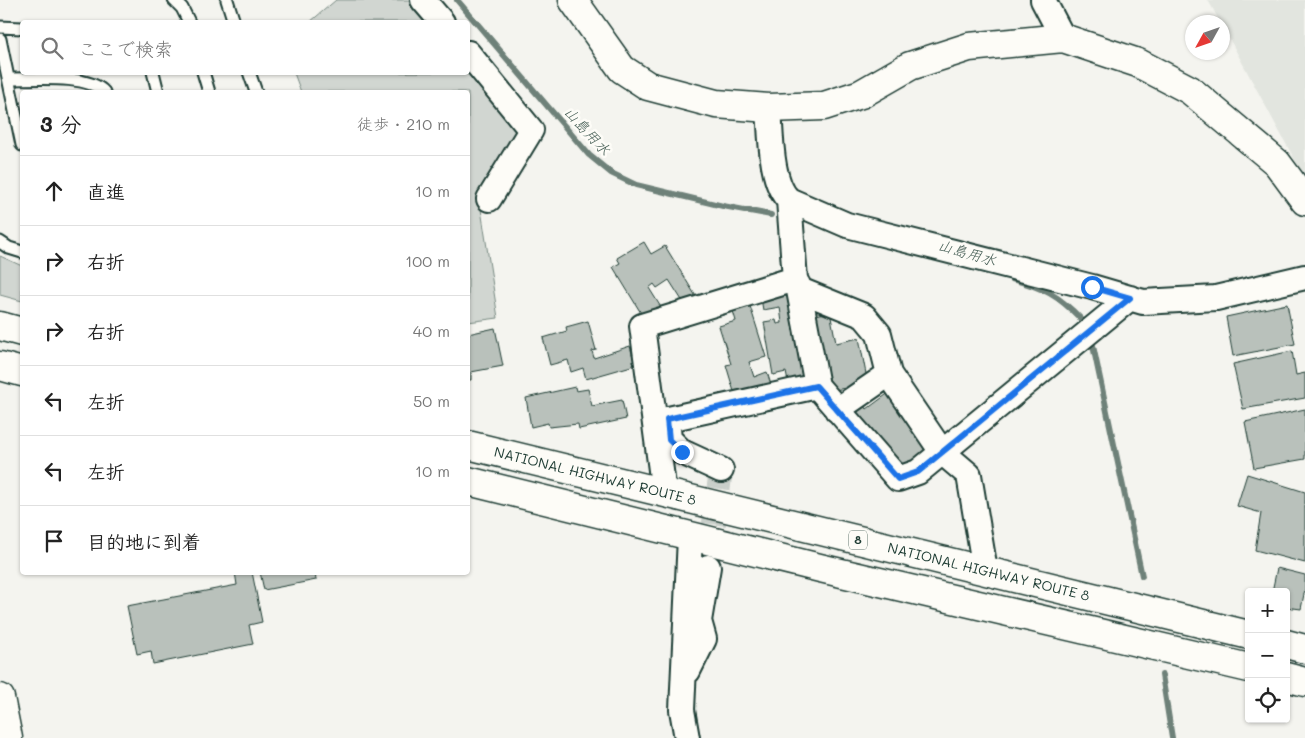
<!DOCTYPE html>
<html lang="ja">
<head>
<meta charset="utf-8">
<style>
	body { margin:0; font-family:Mali,"Klee One",sans-serif; background:#f2f2f2; color:#222 }
	.controls { position:absolute; right:15px; bottom:15px; display:grid; overflow:hidden; border-radius:5px; box-shadow:0 1px 4px #0004 }
	.controls button { width:45px; height:45px; display:grid; place-items:center; padding:0; border:0; border-bottom:1px solid #e0e0e0; background:#fff; color:#222; font:25px sans-serif }
	.compass { position:absolute; left:1185px; top:15px; width:45px; height:45px; border-radius:50%; background:#fff; box-shadow:0 1px 4px #0004; rotate:230deg }
	.stop { position:absolute; width:15px; height:15px; margin:-11px; border:4px solid #1a73e8; border-radius:50%; background:#fff }
	.stop.end { background:#1a73e8; border-color:#fff; box-shadow:0 1px 5px #0008 }
	.list { margin:0; padding:0; list-style:none }
	h2 { display:flex; justify-content:space-between; align-items:center; height:65px; margin:0; padding:0 20px; font-size:21px }
	h2 small { font-size:16px; font-weight:400; color:#767676 }
	.list li { display:grid; grid-template-columns:32px 1fr auto; gap:15px; align-items:center; box-sizing:border-box; height:70px; padding:0 20px; border-top:1px solid #e0e0e0 }
	.list b { display:block; font-size:19px; white-space:nowrap }
	.list em { font-size:16px; font-style:normal; color:#767676 }
	.icon { flex:none; width:28px; height:28px; fill:none; stroke:currentColor; stroke-width:2; stroke-linecap:round; stroke-linejoin:round }
	.map { position:relative; flex:none; width:1305px; height:738px; overflow:hidden }
	.search { position:absolute; background:#fff; box-shadow:0 1px 4px #0004; left:20px; top:20px; width:450px; height:55px; display:flex; align-items:center; gap:12px; box-sizing:border-box; padding:0 18px; border-radius:5px; color:#767676; font-size:19px }
	.panel { position:absolute; background:#fff; box-shadow:0 1px 4px #0004; left:20px; top:90px; width:450px; height:485px; border-radius:5px }
	.map>svg:first-child { display:block }
	.built { fill:#e2e5df }
	.green { fill:#d1d6d1; stroke:#788a82 }
	.lines { fill:none; stroke-linecap:round; stroke-linejoin:round }
	.stream { stroke:#6e8179; stroke-width:6 }
	.building { fill:#b9c1bb; stroke:#1f3d34 }
	.street-tunnel { stroke:#c9cfca; stroke-width:24; stroke-dasharray:24 12; stroke-linecap:butt }
	.lane-casing { stroke:#1f3d34; stroke-width:15 }
	.street-casing { stroke:#1f3d34; stroke-width:28 }
	.secondary-casing { stroke:#1f3d34; stroke-width:31 }
	.highway-casing { stroke:#1f3d34; stroke-width:31 }
	.lane { stroke:#fdfcf7; stroke-width:11 }
	.street { stroke:#fdfcf7; stroke-width:24 }
	.secondary { stroke:#fdfcf7; stroke-width:28 }
	.highway { stroke:#fdfcf7; stroke-width:28 }
	.route { stroke:#1a73e8; stroke-width:6 }
	.labels { text-anchor:middle; stroke-width:5; stroke-linejoin:round; paint-order:stroke }
	.shield { fill:#fdfcf7; stroke:#62766e; stroke-width:1 }
	.shield-label { font-size:12px; font-weight:bold; fill:#1f3d34 }
	.street-label { font-size:14px; fill:#1f3d34; stroke:#fdfcf7 }
	.water-label { font-size:15px; font-style:italic; fill:#475f56; stroke:#fdfcf7 }
</style>
</head>
<body>
<div class="map">
<svg width="1305" height="738" viewBox="0 0 1305 738">
	<rect width="100%" height="100%" fill="#f4f4ef"/>
	<filter id="ink" filterUnits="userSpaceOnUse"><feTurbulence type="fractalNoise" baseFrequency=".02" numOctaves="2"/><feDisplacementMap in="SourceGraphic" scale="10" xChannelSelector="R" yChannelSelector="G"/><feConvolveMatrix kernelMatrix="1 2 1 2 8 2 1 2 1" color-interpolation-filters="sRGB"/></filter>
	<g filter="url(#ink)">
		<path class="built" d="M1208,0H1305V179L1223,27L1222,22H1220Z"/>
		<path class="green" d="M336,0H413L432,22H310Z
			M468,65L517,123L519,136L480,203L498,318L468,322V92H301L294,73L468,72Z
			M0,256L22,266V301L0,295Z"/>
		<g class="lines">
			<path class="stream" d="M457,0L589,155L611,173L636,185L723,206L771,215
				M1012,279C1044,288 1058,295 1081,319
				M1092,341L1142,576
				M1162,675L1172,738"/>
		</g>
		<path class="building" d="M644,242L651,254L665,246L697,298L685,305L669,280L657,288L654,284L649,288L662,309L644,318L613,267L620,263L617,258Z
			M790,288L806,379L788,382L786,372L773,375L764,322L776,320L777,324L782,323L780,307L763,310L760,293Z
			M1287,304L1295,344L1233,356L1226,317Z
			M750,306L766,357L749,362L754,377L767,372L773,391L735,395L726,365L731,364L719,326L736,321L733,311Z
			M830,312L836,343L859,338L868,384L829,391L806,317Z
			M588,321L596,350L592,351L594,358L630,346L635,365L586,379L583,368L571,372L568,360L550,365L543,338L567,331L566,327Z
			M495,328L503,366L471,372V380H468V334Z
			M1292,351L1296,375L1305,373V398L1243,409L1233,364Z
			M575,387L576,391L588,389L592,406L622,400L626,419L579,429L578,424L549,427L548,423L531,427L526,398Z
			M890,392L901,406L898,408L930,452L901,474L847,410L861,400L867,409Z
			M1305,409V459L1254,468L1245,422Z
			M1247,474L1305,492V563L1255,550L1261,513L1237,506Z
			M1277,568L1305,575V589L1301,609L1286,607V592H1272Z
			M235,572H252L262,622L249,625L253,644L153,664L151,651L137,654L127,606L237,585Z
			M260,572H315L316,580L264,590Z"/>
		<g class="lines">
			<path class="street-tunnel" d="M709,560L721,470"/>
			<g class="lane-casing">
				<path id="lane" d="M174,0L182,8L189,22
					M227,0L234,22
					M0,27L22,28
					M0,39L22,145
					M153,72L158,92
					M203,72L209,92
					M249,72L256,92
					M9,79C33,79 89,74 104,92
					M0,242L9,248L22,252"/>
			</g>
			<g class="street-casing">
				<path id="street" d="M423,0L442,22
					M1043,0L1063,38
					M468,53L531,130L489,199
					M769,108C771,133 770,183 789,200L847,225L1092,287L1143,302L1216,298L1305,277
					M795,279L800,290L864,316L879,334L889,374L942,452L969,475L985,570
					M798,285L817,386
					M837,410L889,374
					M667,419L669,439L682,452L721,470
					M655,422L817,386L898,479L918,472L1130,298
					M664,493L642,326L795,279L789,200
					M688,671L704,639L699,621L708,567
					M687,738L682,710L690,537"/>
			</g>
			<g class="secondary-casing">
				<path id="secondary" d="M573,0L622,69L648,86L716,104L769,108L824,106L861,94L910,66L969,47L1063,38L1138,63L1190,90L1277,163L1305,201
					M0,698L8,738"/>
			</g>
			<g class="highway-casing">
				<g id="highway">
					<path d="M0,326L22,332"/>
					<path d="M0,366L22,372"/>
					<path id="s1" d="M468,445L1249,635"/>
					<path d="M468,481L820,568L1249,668"/>
					<path d="M1286,644L1305,649"/>
					<path d="M1286,677L1305,682"/>
				</g>
			</g>
			<use href="#lane" class="lane"/>
			<use href="#street" class="street"/>
			<use href="#secondary" class="secondary"/>
			<use href="#highway" class="highway"/>
		</g>
	</g>
	<g class="lines" filter="url(#ink)">
		<path class="route" d="M682,452L669,440L667,419L816,386L898,479L918,472L1130,298L1092,287"/>
	</g>
	<g class="labels">
		<rect class="shield" x="849" y="530.5" width="18" height="19" rx="4"/>
		<g class="shield-label">
			<text x="858" y="544">8</text>
		</g>
		<g class="street-label">
			<text dy="5" stroke="none"><textPath href="#s1" startOffset="131">NATIONAL HIGHWAY ROUTE 8</textPath></text>
			<text dy="5" stroke="none"><textPath href="#s1" startOffset="536">NATIONAL HIGHWAY ROUTE 8</textPath></text>
		</g>
		<g class="water-label">
			<text transform="translate(587 131) rotate(47)" y="5">山島用水</text>
			<text transform="translate(967 253) rotate(16)" y="5">山島用水</text>
		</g>
	</g>
</svg>
<div class="controls">
<button>+</button>
<button>−</button>
<button><svg class="icon" aria-label="locate" viewBox="0 0 24 24"><circle cx="12" cy="12" r="6"/><path d="M12 2v4M12 18v4M2 12h4M18 12h4"/></svg></button>
</div>
<svg class="compass" viewBox="-18 -18 36 36"><path d="M0-13l5 13h-10z" fill="#e53935"/><path d="M0 13l5-13h-10z" fill="#767676"/></svg>
<div class="stop" style="left:1092px;top:287px"></div>
<div class="stop end" style="left:682px;top:452px"></div>
<div class="search"><svg class="icon" aria-label="search" viewBox="0 0 24 24"><circle cx="10" cy="10" r="6"/><path d="M15 15l6 6"/></svg>ここで検索</div>
<section class="panel">
<h2>3 分<small>徒歩 · 210 m</small></h2>
<ul class="list">
<li><svg class="icon" aria-label="ahead" viewBox="0 0 24 24"><path d="M12 20V5M6 11l6-6 6 6"/></svg><div><b>直進</b></div><em>10 m</em></li>
<li><svg class="icon" aria-label="right" viewBox="0 0 24 24"><path d="M7 20v-9h11M14 6l5 5-5 5"/></svg><div><b>右折</b></div><em>100 m</em></li>
<li><svg class="icon" aria-label="right" viewBox="0 0 24 24"><path d="M7 20v-9h11M14 6l5 5-5 5"/></svg><div><b>右折</b></div><em>40 m</em></li>
<li><svg class="icon" aria-label="left" viewBox="0 0 24 24"><path d="M17 20v-9H6M10 6l-5 5 5 5"/></svg><div><b>左折</b></div><em>50 m</em></li>
<li><svg class="icon" aria-label="left" viewBox="0 0 24 24"><path d="M17 20v-9H6M10 6l-5 5 5 5"/></svg><div><b>左折</b></div><em>10 m</em></li>
<li><svg class="icon" aria-label="arrive" viewBox="0 0 24 24"><path d="M6 21V4h12l-3 4 3 4H6"/></svg><div><b>目的地に到着</b></div></li>
</ul>
</section>
</div>
</body>
</html>
